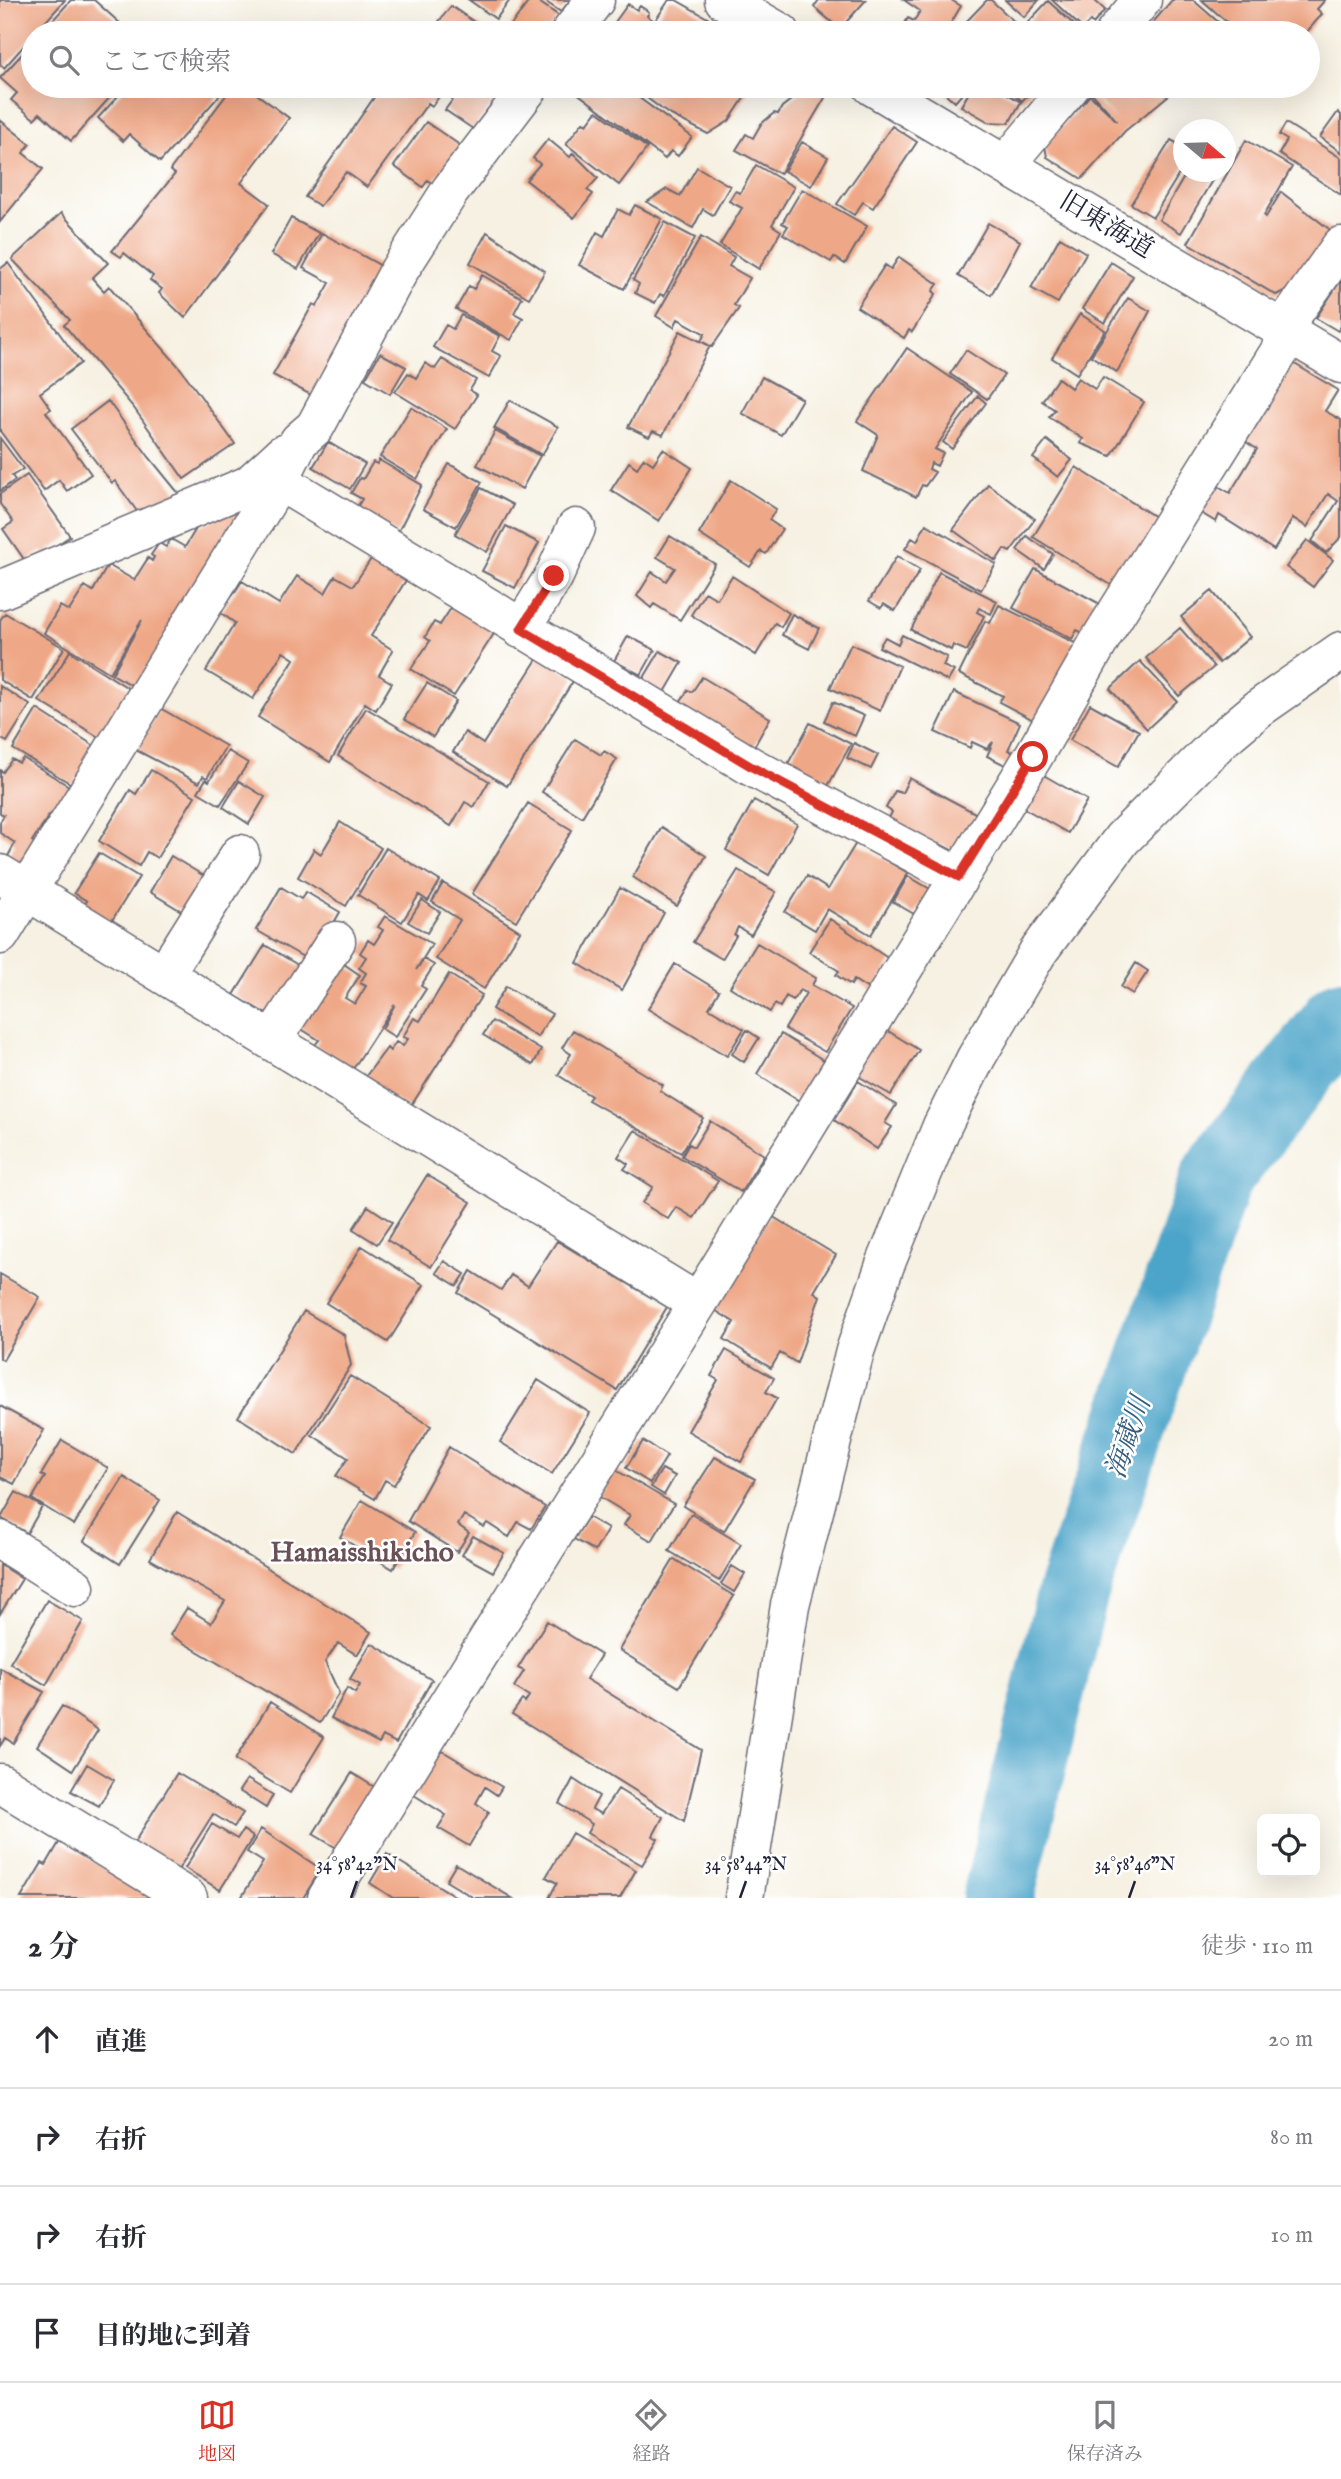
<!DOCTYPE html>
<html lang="ja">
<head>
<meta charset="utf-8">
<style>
	body { margin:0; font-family:"IM FELL English","Noto Serif JP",serif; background:#f7f7f7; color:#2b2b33 }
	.controls { position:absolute; right:21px; bottom:21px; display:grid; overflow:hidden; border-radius:10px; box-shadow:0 7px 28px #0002 }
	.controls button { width:63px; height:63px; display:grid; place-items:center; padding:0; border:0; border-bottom:2px solid #e1e1e2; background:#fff; color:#2b2b33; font:35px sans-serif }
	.compass { position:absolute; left:1173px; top:119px; width:63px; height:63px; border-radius:50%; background:#fff; box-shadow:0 7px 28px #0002; rotate:109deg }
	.stop { position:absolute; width:21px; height:21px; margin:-16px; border:5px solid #d93025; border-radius:50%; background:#fff }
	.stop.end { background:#d93025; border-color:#fff; box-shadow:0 2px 7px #0008 }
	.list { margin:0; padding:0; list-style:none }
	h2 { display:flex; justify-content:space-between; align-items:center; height:91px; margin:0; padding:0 28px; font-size:30px }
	h2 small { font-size:23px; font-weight:400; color:#7c7c81 }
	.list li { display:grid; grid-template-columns:46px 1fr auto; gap:21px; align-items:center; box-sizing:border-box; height:98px; padding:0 28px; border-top:2px solid #e1e1e2 }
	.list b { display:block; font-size:26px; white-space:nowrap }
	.list em { font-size:23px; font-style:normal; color:#7c7c81 }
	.icon { flex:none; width:38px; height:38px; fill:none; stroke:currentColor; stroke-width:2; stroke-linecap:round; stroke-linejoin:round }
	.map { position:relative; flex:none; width:1341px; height:1898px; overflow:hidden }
	.search { position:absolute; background:#fff; box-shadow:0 7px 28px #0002; left:21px; right:21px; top:21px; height:77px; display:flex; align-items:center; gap:18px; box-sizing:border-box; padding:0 24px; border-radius:38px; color:#7c7c81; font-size:26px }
	.sheet { height:483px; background:#fff }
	nav { display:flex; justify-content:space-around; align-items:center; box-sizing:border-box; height:98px; border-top:2px solid #e1e1e2; background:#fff; font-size:19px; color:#7c7c81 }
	nav a { display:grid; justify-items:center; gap:4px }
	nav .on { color:#d93025 }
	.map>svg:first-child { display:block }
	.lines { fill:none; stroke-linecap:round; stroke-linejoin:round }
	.river { stroke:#4ca4c9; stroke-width:72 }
	.building { fill:#efa887 }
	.minor-casing { stroke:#6c6a75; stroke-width:41 }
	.minor { stroke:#fff; stroke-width:38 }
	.route { stroke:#d93025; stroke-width:9 }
	.ticks { fill:none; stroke:#22223b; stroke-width:2.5 }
	.labels { text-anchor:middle; stroke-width:5; stroke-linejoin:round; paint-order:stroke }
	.street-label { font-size:26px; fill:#22223b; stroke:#fff }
	.water-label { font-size:28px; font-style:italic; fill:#355c7b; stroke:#fff }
	.neighbourhood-label { font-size:28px; font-weight:bold; fill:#6a5156; stroke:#fff }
	.ticks-label { font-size:18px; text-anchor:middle; fill:#22223b; stroke:#fff; stroke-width:5; stroke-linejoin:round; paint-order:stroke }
</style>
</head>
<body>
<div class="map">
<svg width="1341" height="1898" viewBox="0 0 1341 1898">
	<rect width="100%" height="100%" fill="#fff"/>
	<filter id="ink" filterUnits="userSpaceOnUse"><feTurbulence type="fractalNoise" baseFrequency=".0143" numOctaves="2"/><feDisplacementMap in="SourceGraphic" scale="14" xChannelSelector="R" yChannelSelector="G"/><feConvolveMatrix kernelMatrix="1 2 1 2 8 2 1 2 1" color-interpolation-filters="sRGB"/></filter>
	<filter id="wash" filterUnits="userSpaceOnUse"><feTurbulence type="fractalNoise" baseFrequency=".00686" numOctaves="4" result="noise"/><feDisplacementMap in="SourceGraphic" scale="28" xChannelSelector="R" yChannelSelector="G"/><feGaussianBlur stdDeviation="1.57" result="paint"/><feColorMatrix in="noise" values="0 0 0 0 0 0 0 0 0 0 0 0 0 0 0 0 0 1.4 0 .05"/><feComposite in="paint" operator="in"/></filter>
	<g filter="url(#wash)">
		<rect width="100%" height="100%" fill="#f6f1e2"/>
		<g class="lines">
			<path class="river" d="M998,1898L1073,1592L1216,1178L1341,1016"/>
		</g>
		<g id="blocks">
			<path class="building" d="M0,0H65L4,68L0,64Z
				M71,0H94L131,33H41Z
				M469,0H510L496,19Z
				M530,0H536L559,16L546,33H505Z
				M543,0H570L561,12Z
				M669,0H676L723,27L720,33H647Z
				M819,0H866L840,29L814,7Z
				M904,0H951L961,6L945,33H907L901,30L908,18L914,21L920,11Z
				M987,0H991L1019,26L1013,33H959L964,28L962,26Z
				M1005,0H1039L1024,17Z
				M1052,0H1094L1105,10L1093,24L1090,21L1083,29Z
				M1172,0H1193L1231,33H1144Z
				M1202,0H1325L1317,9L1322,14L1306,33H1239Z
				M1048,1L1083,33H1018Z
				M628,4L637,10L640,6L649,12L647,16L653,20L644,33H607Z
				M451,6L487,31L485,33H430Z
				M33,42V86H120L71,141L40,113L34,119L11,100L17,93L0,78Z
				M127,86H228L160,162L129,134L123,141L98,118Z
				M233,86H246L289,118L241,183L269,204L185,318L159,293L162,289L150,280L153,276L124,253L121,257L112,251L175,174L170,170Z
				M382,86H447L432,106L428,103L367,187L346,172L320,206L305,197Z
				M463,86H506L473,129L445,110Z
				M568,86H623L692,137L678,156L671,151L665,159Z
				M631,86H752L729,121L708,134L667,113Z
				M809,86L826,96L780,174L736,150L746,134L753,138L761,124L774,113L778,114L782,107Z
				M937,86H969L955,102Z
				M973,86H994L1021,102L1009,123L989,122L961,106Z
				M1005,86H1036L1022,101Z
				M1096,86H1180L1125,131L1082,179L1047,157L1045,146L1090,95L1117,121L1090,91Z
				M597,111L647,148L619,185L566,144L583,122L587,124Z
				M1338,112L1341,115V152L1320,137Z
				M0,120L30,144L23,153L43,169L0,222Z
				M426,122L461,146L432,183L428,180L423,187L394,166Z
				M1286,123L1341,158V195L1279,154L1287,140L1279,135Z
				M892,126L917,142L873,208L863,202L854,215L837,204Z
				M548,139L570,157L573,153L598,178L587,190L593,194L574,218L526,180L540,164L533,158Z
				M1171,140L1184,147V166L1153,217L1131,204Z
				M1246,140L1292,167L1264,215L1266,217L1281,192L1333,232L1302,282L1276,295L1188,243Z
				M802,142L828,157L811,186L784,171Z
				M756,165L794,187L772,225L781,231L759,269L720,245L742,208L729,201L735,191L740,193Z
				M697,167L730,186L713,215L703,209L693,228L647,202L667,189L680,196Z
				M1187,172H1217L1181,233L1159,220Z
				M802,189L867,226L845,264L834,257L831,262L783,234L788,226L782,223Z
				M635,205L662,219L624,289L579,265L597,232L604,236L618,209L629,215Z
				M61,213L108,263L92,278L104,291L109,286L181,369L235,444L184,479L134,408L64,325L70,320L12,259Z
				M291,218L319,233L298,269L271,254Z
				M665,222L695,238L664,296L660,294L655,303L635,293L639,284L633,280Z
				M988,223L1020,241L991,295L958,276Z
				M487,232L545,271L529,298L470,263Z
				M322,233L383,267L311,395L273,375L313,304L317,306L330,283L303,268Z
				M701,237L734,257L729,266L750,278L734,305L739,308L712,347L701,341L705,334L678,319L674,327L656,316Z
				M1060,237L1086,253L1058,303L1031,288Z
				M899,257L938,284L933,291L936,294L912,332L909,330L904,338L857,307L885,265L891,269Z
				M1111,262L1133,276L1105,323L1082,309Z
				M8,263L81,363L40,393L51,409L46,412L91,474L67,491L59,480L44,491L0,431V269Z
				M482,275L522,298L514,313L523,318L511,340L456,309L469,286L474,289Z
				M1341,280V326L1338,331L1316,318Z
				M1128,298L1150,311L1117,372L1091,356Z
				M1080,314L1105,330L1077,374L1052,358Z
				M461,315L500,336L492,351L501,356L489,378L433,347L446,325L453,329Z
				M680,331L710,346L663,435L653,431L649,437L628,427Z
				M907,348L972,392L935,449L943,453L937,466L931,463L929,469L935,472L925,486L922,485L916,497L863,471L878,435L857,421Z
				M966,350L1004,375L987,399L950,374Z
				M380,353L406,367L390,394L365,379Z
				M442,359L476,380L470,390L477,395L455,429L395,392L408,373L416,378L425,363L435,369Z
				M1293,363L1338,390L1325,411L1341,420V537L1326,553L1312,541L1338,501L1328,494L1307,527L1293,518L1274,550L1219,515L1216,522L1196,510L1213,483L1230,493L1257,449L1246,442Z
				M762,377L802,399L781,435L742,413Z
				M1103,377L1144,402L1111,456L1080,443L1083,439L1049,417L1055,410L1042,401L1058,378L1071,388L1078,378L1095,389Z
				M978,396L986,403L952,449L943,442Z
				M510,400L558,427L542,455L494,428Z
				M108,401L149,457L180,495L139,514L115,481L112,483L71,429Z
				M411,407L447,429L417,479L380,457Z
				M495,431L540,456L522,489L477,465Z
				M0,438L23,469L12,476L15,480L0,491Z
				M1047,440L1072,460L1058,477L1033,458Z
				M328,442L365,464L350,489L313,467Z
				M663,449L692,468L659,521L611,490L629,462L637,468L644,458L653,464Z
				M379,460L422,485L397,534L356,509L362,499L351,493L360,478L363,479L373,462L377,464Z
				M449,464L482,482L456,527L423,509Z
				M1076,467L1160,520L1116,588L1033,537Z
				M27,475L70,536L44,554L42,551L26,562L3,529L13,522L0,504V494Z
				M731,480L776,509L769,520L782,529L766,554L761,551L750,567L699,534Z
				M988,484L1035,519L1010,552L1004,549L996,561L953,530Z
				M481,488L513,505L487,552L455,534Z
				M242,507L135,687L112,674L142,620L110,673L44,633L60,606L69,611L85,586L93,591L108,565L134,580L148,558L152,561L154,557L151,555L159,543L166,547L171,539L185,547L197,527Z
				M926,524L996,564L981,590L905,549L912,538L917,541Z
				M506,526L539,543L515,588L482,571Z
				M670,536L715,564L680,620L654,604L651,608L637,596L652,572L666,581L675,568L657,557Z
				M1027,536L1053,554L1044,569L1017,550Z
				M1307,540L1333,560L1313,587L1286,567Z
				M373,556L408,577L371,636L393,650L379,675L392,683L376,710L365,703L330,762L258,717L294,659L283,652L253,699L206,671L235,623L221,613L242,581L279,604L297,576L325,593L335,576L353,586Z
				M897,556L920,570L895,611L884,604L881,608L869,601Z
				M1035,569L1100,604L1083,633L1077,630L1072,639L1013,608Z
				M939,572L997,601L991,614L979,608L977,612L984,616L967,651L953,645L951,650L911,630Z
				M732,576L789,613L781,627L775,623L756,655L691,615L705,592L717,599Z
				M1212,591L1250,637L1219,663L1181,617Z
				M453,605L495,632L454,696L411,669L430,641L425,637L434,622L440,625Z
				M999,605L1079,645L1039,723L999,702L1003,696L959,674L985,621L990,623Z
				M5,613L64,648L33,700L0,680V620Z
				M792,614L819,628L809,649L782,635Z
				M1180,628L1214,667L1179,696L1146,658Z
				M902,635L947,657L943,666L954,671L948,681L879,647L885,637L898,644Z
				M628,636L655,650L641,675L614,661Z
				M851,644L900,666L880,711L830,688Z
				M70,651L131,690L102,739L39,701Z
				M660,651L682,663L661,699L639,686Z
				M539,656L575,678L507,786L453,752L465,732L483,744Z
				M1140,661L1177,701L1147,729L1110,689Z
				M702,677L770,718L750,754L676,708L688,690L692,692Z
				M427,683L456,701L433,737L404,719Z
				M0,686L30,705L7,742L0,738Z
				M954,692L1020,723L1008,750L1018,755L1011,768L987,756L993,742L987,749L972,742L970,748L935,732Z
				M833,702L864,716L855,736L824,721Z
				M1090,704L1139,731L1118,767L1070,740Z
				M160,708L226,746L207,778L203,776L199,783L136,750Z
				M366,708L489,781L474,807L465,802L451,826L338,756Z
				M37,709L96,747L73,785L13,749Z
				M810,723L851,744L823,795L783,773Z
				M575,739L601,755L604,751L617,759L582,817L542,792Z
				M854,743L878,755L871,769L847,758Z
				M228,751L248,763L220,805L198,792L206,779L209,781Z
				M23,758L72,788L54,816L50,814L32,841L38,844L21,869L6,860L15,843L0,833V822L4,815L0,813V770L3,772L12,759L19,763Z
				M151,770L195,796L157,858L147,852L139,866L99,841L130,790L136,794Z
				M1040,773L1087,800L1068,833L1020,806Z
				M909,778L977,814L957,853L940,844L936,851L886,824L892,812L886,808L895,791L902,793Z
				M239,781L265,797L249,824L223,807Z
				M754,800L797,824L769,875L726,850Z
				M528,803L572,830L516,921L472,894Z
				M340,822L381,848L346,906L298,877L314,849L321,854Z
				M662,827L706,856L677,906L633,877Z
				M856,843L908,873L871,935L827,909L815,930L785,912L807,876L828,889Z
				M386,848L440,881L428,901L419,895L402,922L358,895Z
				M99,853L139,877L111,922L83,906L87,901L74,893Z
				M171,856L204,876L183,912L150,892Z
				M738,870L776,892L751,935L738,927L734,935L736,936L722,959L693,942Z
				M908,876L930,889L914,914L893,902Z
				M443,883L520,931L484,989L436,959L460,920L432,902Z
				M281,887L301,899L306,892L340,912L312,962L256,930Z
				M620,888L664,913L622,990L577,963Z
				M422,900L440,912L427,933L408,922Z
				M385,916L432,944L416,970L424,959L434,965L421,986L426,989L395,1037L382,1029L395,1004L351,1072L324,1055L326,1052L315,1045L319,1040L293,1024L335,958L360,975L345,998L355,1004L366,986L360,983L366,973L359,968L366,957L360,953L368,940L374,944L383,930L378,927Z
				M830,919L892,961L873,992L854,980L851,985L836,975L839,971L809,952Z
				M757,943L816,978L812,985L852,1008L825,1052L785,1029L806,993L800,990L793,1000L786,996L780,1007L775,1004L770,1012L730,987Z
				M265,945L306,970L276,1020L234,995Z
				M1136,963L1148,971L1133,994L1121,987Z
				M675,964L719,991L709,1008L744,1029L727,1056L648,1009Z
				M449,974L482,995L409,1109L363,1080L387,1048L390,1051L396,1042L403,1046L408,1039L403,1037L414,1018L420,1021Z
				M506,986L552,1014L537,1037L492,1009Z
				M492,1021L541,1050L533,1065L483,1035Z
				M880,1026L919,1050L891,1095L853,1073Z
				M573,1030L663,1085L660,1091L703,1118L681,1153L588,1100L591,1096L558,1075L571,1054L562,1048Z
				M747,1030L759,1038L744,1062L732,1054Z
				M781,1034L830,1064L804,1104L757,1074Z
				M858,1081L896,1105L885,1123L892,1127L877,1149L834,1120Z
				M710,1121L764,1155L741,1192L682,1156L689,1144L694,1147Z
				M635,1130L718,1181L694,1218L676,1207L668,1219L642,1203L653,1187L624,1169L628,1164L618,1157Z
				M427,1175L471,1202L431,1267L387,1240Z
				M368,1206L392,1222L377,1244L353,1229Z
				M770,1215L836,1255L814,1292L820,1296L797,1363L780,1353L771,1368L724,1339L734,1322L713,1309Z
				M557,1241L667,1307L617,1390L458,1293L471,1271L501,1290L511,1275L528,1286Z
				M362,1246L424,1285L388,1342L326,1303Z
				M444,1261L465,1274L457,1286L436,1273Z
				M0,1274L40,1297L3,1360L0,1358Z
				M304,1311L344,1335L351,1365L296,1454L238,1417Z
				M726,1350L774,1378L766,1392L777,1398L741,1462L688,1431L718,1380L711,1376Z
				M350,1376L431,1426L394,1485L385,1480L375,1499L336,1476L348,1458L312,1435Z
				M538,1380L590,1413L552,1474L500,1442Z
				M0,1406L44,1430L14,1484L0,1477Z
				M62,1440L108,1468L74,1525L32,1499L45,1477L41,1475Z
				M643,1441L667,1456L650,1483L626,1468Z
				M449,1447L545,1507L531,1529L518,1522L509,1537L487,1523L484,1527L464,1515L458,1525L469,1533L457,1552L408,1521Z
				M715,1457L755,1479L724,1531L683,1506Z
				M614,1469L674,1504L652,1541L624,1525L630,1515L598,1496Z
				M662,1469L675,1476L664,1495L651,1487Z
				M124,1477L160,1500L120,1564L84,1541Z
				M16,1492L42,1507L27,1533L1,1518Z
				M362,1500L415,1532L393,1569L340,1537Z
				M177,1512L371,1632L357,1655L338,1643L325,1662L339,1693L320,1723L170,1635L187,1608L211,1623L225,1601L150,1559Z
				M691,1514L741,1544L719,1581L669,1551Z
				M588,1517L608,1529L595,1551L574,1539Z
				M473,1536L504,1553L493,1572L462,1555Z
				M674,1559L734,1596L679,1687L619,1650Z
				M0,1565L22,1579L0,1614Z
				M732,1566L745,1574L734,1592L721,1584Z
				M47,1600L83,1621L46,1685L10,1663Z
				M547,1621L601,1655L586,1679L701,1750L684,1821L512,1714L522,1700L525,1702L529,1696L514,1687L524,1671L518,1668Z
				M371,1643L432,1680L396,1743L383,1736L379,1743L331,1718L347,1688L355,1693L360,1685L350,1679Z
				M0,1668L44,1692L13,1743L5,1738L0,1746Z
				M270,1702L324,1737L290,1793L235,1760Z
				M62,1706L98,1730L73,1770L37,1746Z
				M441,1750L502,1787L497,1795L485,1787L476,1803L489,1812L469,1846L438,1828L446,1815L414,1795Z
				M87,1764L114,1780L99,1806L71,1791Z
				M177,1773L243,1813L234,1827L213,1814L178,1870L134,1843Z
				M352,1773L379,1790L340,1850L313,1834Z
				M247,1779L273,1795L266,1808L239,1791Z
				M573,1779L599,1796L592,1809L601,1814L618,1789L663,1817L653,1836L658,1839L642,1865L587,1833L592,1824L560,1804Z
				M212,1824L237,1839L243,1830L253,1837L220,1890L185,1868Z
				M261,1829L321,1869L303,1898H241L263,1862L247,1852Z
				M572,1833L636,1870L620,1898H549L557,1883L546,1877Z
				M60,1841L153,1898H21L42,1863L46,1865Z
				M387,1854L458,1898H393L370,1883Z
				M456,1864L512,1898H474L446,1881Z"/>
		</g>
	</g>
	<g filter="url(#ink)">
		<use href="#blocks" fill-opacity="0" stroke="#6c6a75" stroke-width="2"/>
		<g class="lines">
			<g class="minor-casing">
				<path id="minor" d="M724,0L781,33
					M570,33L595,0
					M1115,33L1142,0
					M872,86L1341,364
					M1006,164L1071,86
					M1283,328L1341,246
					M279,481L752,767L959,877
					M0,590L249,485L283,454
					M521,629L554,576L576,528
					M0,874L698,1303
					M0,935L279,481L299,441L315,427L400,269L450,191L530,86
					M164,975L240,854
					M272,1040L336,941
					M0,1540L75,1587
					M0,1783L188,1898
					M327,1898L698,1303L1033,757L1104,633L1291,333
					M744,1898L790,1605L855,1351L885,1265L942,1126L976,1058L1038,952L1122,839L1221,740L1258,709L1341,651"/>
			</g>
			<use href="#minor" class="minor"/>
		</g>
	</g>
	<g class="lines" filter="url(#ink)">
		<path class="route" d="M554,576L521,629L752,767L959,877L1033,757"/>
	</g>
	<path class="ticks" d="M351,1898L357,1881M740,1898L746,1881M1129,1898L1135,1881"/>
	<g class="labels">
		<g class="street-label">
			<text transform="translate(1107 224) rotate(31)" y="9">旧東海道</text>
		</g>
		<g class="water-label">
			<text transform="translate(1127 1437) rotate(-71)" y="10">海蔵川</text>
		</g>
		<g class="neighbourhood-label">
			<text x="362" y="1561">Hamaisshikicho</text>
		</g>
	</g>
	<g class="ticks-label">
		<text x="357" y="1870">34°58'42"N</text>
		<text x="746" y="1870">34°58'44"N</text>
		<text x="1135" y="1870">34°58'46"N</text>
	</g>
</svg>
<div class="controls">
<button><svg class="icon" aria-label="locate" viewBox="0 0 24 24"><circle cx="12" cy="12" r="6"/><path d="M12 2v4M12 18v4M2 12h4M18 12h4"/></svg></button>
</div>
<svg class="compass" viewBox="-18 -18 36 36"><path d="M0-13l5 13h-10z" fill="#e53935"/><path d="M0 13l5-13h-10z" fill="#7c7c81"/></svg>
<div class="stop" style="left:1033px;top:757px"></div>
<div class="stop end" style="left:554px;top:576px"></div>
<div class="search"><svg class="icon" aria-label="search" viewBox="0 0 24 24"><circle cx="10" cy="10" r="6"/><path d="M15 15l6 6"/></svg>ここで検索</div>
</div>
<section class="sheet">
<h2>2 分<small>徒歩 · 110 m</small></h2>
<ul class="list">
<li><svg class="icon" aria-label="ahead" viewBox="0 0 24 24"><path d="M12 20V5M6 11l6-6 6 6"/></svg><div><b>直進</b></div><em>20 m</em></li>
<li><svg class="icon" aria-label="right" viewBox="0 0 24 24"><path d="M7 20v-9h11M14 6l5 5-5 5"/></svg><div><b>右折</b></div><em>80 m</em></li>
<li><svg class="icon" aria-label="right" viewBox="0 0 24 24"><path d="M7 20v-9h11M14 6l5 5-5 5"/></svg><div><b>右折</b></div><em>10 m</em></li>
<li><svg class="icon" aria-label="arrive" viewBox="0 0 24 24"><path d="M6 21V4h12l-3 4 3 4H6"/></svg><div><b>目的地に到着</b></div></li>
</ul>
</section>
<nav>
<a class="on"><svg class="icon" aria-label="map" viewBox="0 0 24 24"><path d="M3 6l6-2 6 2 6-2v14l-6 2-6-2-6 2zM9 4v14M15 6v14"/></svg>地図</a>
<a><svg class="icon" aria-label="directions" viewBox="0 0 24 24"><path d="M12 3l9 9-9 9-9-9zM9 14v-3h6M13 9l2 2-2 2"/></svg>経路</a>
<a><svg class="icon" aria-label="saved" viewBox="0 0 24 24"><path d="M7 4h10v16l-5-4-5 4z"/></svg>保存済み</a>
</nav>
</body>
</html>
